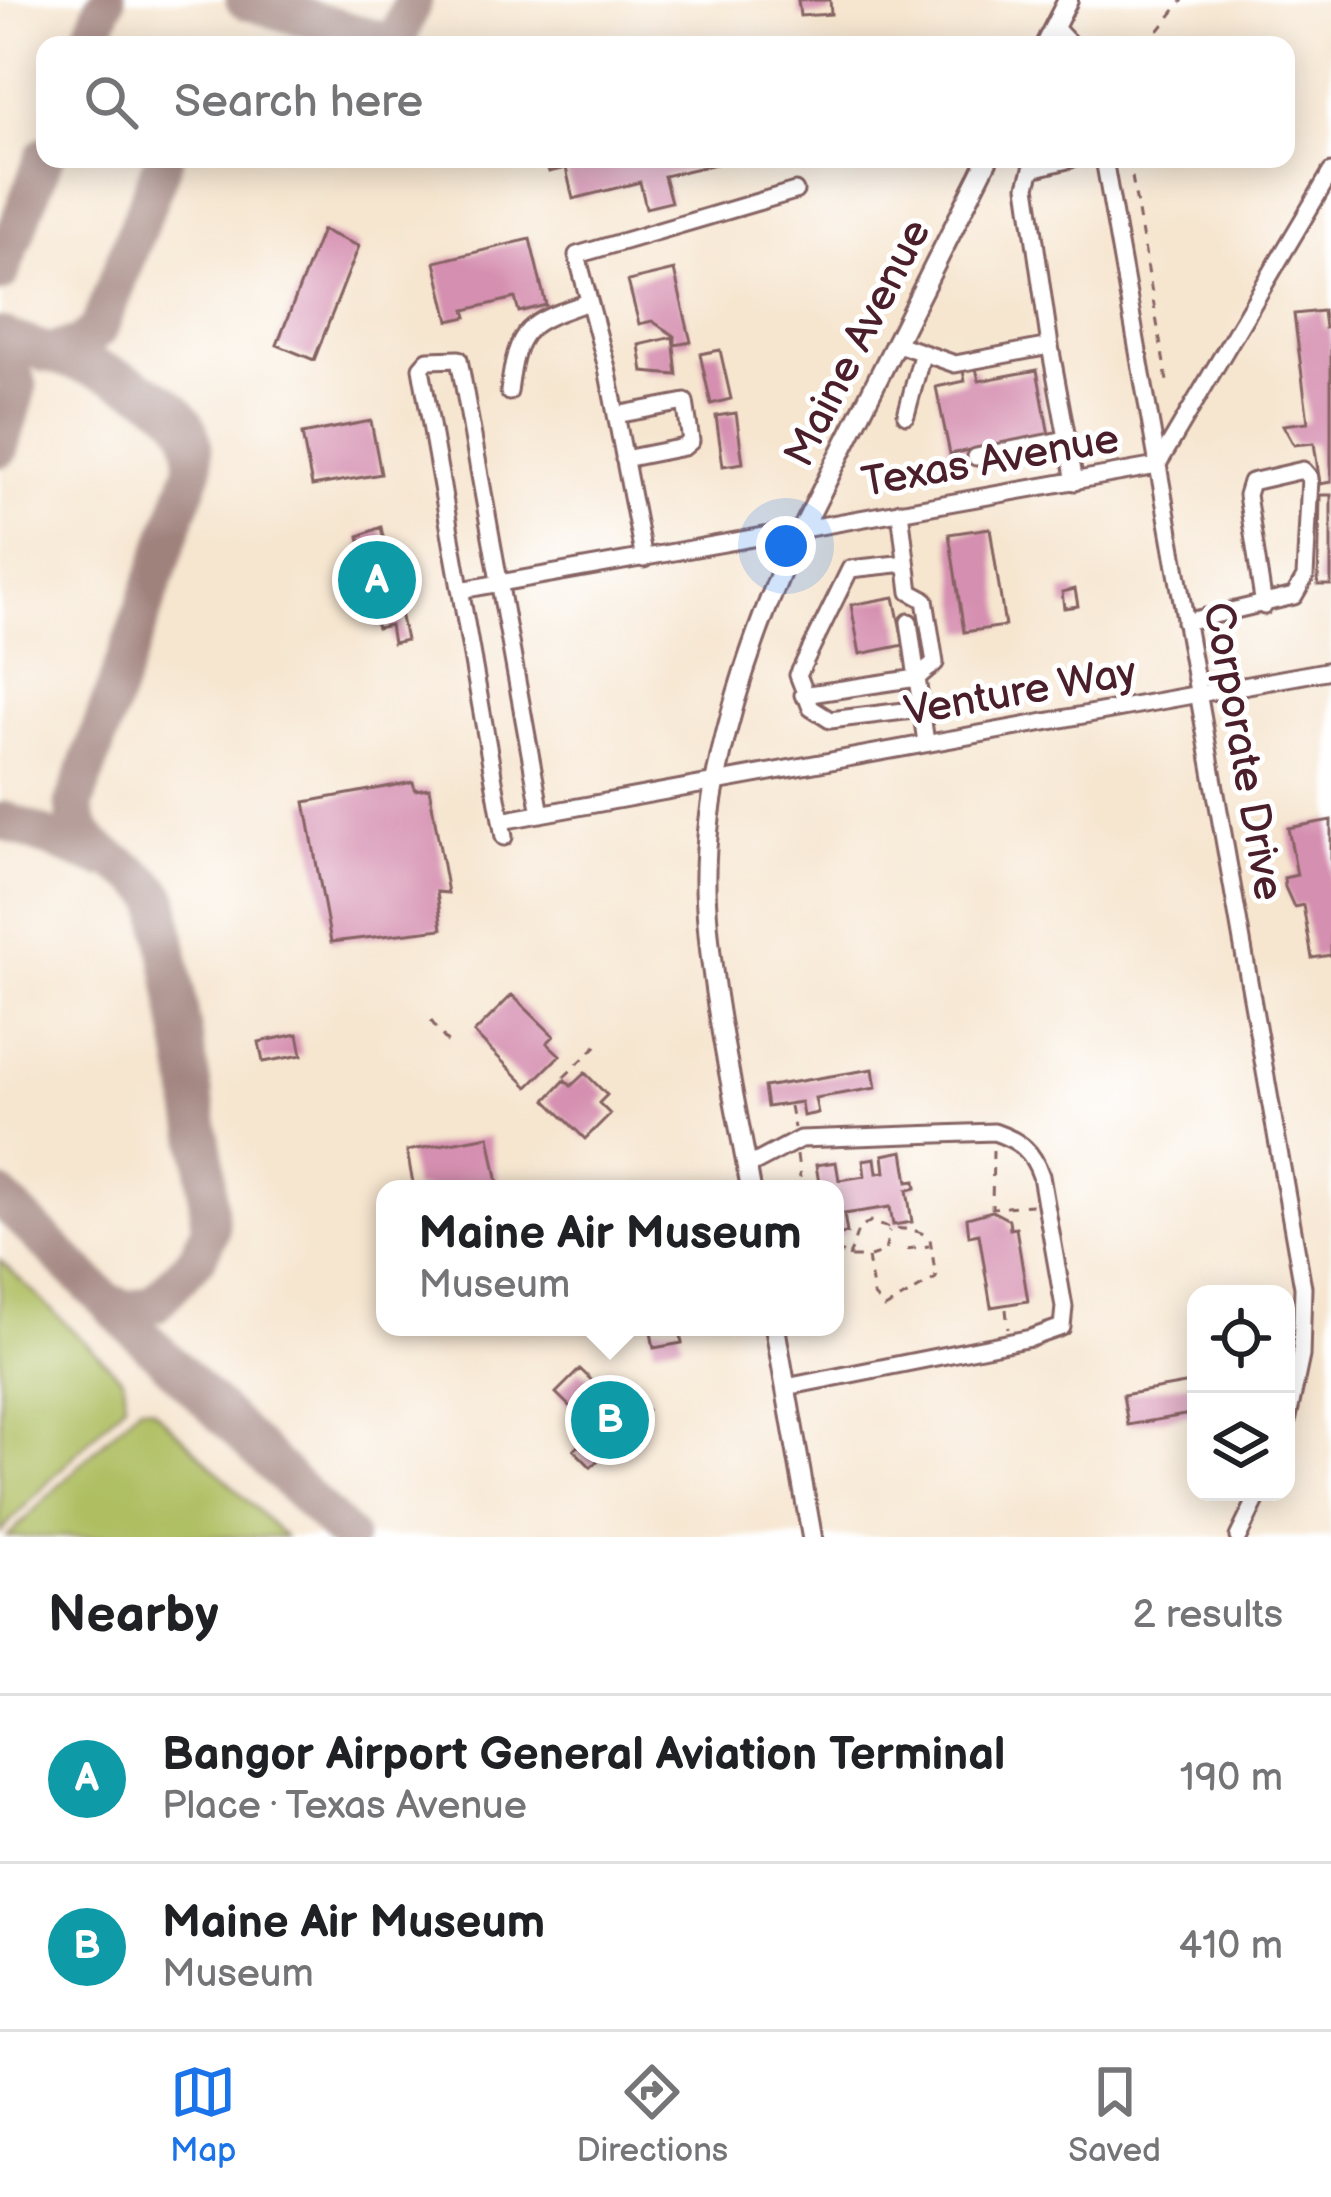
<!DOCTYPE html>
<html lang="en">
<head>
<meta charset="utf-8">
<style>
	body { margin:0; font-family:"Balsamiq Sans",sans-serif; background:#f6f6f6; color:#202124 }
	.controls { position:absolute; right:36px; bottom:36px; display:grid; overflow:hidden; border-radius:24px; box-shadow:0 6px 30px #0003 }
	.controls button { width:108px; height:108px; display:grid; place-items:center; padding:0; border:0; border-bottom:3px solid #e0e0e0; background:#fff; color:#202124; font:60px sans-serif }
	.you { position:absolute; left:786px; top:546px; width:42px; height:42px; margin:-30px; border:9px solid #fff; border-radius:50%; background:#1a73e8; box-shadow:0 0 0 18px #1a73e833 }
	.badge { display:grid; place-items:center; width:78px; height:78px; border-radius:50%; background:#1a73e8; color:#fff; font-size:39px; font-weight:700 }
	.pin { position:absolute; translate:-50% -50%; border:6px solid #fff; box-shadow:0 3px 12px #0006 }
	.popup { position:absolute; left:376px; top:1180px; width:468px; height:156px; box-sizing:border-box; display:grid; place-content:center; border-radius:24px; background:#fff; filter:drop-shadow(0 3px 9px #0005); font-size:39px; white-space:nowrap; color:#757577 }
	.popup b { font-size:45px; color:#202124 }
	.popup::after { content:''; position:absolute; left:50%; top:100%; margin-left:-24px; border:24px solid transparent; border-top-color:#fff }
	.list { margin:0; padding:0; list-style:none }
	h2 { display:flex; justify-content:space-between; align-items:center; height:156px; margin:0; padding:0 48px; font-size:51px }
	h2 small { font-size:39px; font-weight:400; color:#757577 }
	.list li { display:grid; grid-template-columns:78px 1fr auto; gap:36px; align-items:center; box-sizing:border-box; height:168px; padding:0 48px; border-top:3px solid #e0e0e0 }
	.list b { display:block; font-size:45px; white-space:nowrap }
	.list p { margin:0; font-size:39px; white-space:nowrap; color:#757577 }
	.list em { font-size:39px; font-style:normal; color:#757577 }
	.icon { flex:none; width:66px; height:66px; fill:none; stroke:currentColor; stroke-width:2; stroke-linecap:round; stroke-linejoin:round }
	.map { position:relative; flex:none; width:1331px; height:1537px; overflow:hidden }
	.search { position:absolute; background:#fff; box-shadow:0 6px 30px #0003; left:36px; right:36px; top:36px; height:132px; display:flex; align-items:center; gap:30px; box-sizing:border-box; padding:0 42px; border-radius:24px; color:#757577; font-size:45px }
	.sheet { height:492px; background:#fff }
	nav { display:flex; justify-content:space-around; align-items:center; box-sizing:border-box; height:168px; border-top:3px solid #e0e0e0; background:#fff; font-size:33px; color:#757577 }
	nav a { display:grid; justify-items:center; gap:6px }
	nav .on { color:#1a73e8 }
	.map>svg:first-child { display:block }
	.green { fill:#aebe61; stroke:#7c6e46; stroke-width:3 }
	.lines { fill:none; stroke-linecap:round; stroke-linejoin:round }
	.taxiway { stroke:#a0827d; stroke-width:39 }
	.building { fill:#d58fb0 }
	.minor-casing { stroke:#866464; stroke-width:21 }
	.major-casing { stroke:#866464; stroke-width:24 }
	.path { stroke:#866464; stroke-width:3; stroke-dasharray:9 9; stroke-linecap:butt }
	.minor { stroke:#fff; stroke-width:15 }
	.major { stroke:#fff; stroke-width:18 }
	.labels { text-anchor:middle; stroke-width:10; stroke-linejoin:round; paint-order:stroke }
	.street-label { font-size:42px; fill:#4a1f2b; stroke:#fff }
</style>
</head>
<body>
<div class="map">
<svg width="1331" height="1537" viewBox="0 0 1331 1537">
	<rect width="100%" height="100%" fill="#fff"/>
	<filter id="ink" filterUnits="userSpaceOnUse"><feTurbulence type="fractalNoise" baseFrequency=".00833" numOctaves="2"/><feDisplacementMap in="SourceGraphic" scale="24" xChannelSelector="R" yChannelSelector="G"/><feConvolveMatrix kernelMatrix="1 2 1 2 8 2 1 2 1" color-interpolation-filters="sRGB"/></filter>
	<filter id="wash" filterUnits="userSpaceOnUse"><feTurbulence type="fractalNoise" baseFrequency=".004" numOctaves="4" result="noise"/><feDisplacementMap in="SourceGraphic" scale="48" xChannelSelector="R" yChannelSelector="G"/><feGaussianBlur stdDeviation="2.7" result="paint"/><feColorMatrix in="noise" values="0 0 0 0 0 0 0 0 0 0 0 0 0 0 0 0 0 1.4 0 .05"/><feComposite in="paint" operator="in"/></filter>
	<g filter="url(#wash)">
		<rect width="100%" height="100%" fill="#f6e5cf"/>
		<path class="green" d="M0,1260L123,1379L125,1403L0,1532Z
			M140,1406L152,1408L285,1537H7Z"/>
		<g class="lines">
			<path class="taxiway" d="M245,0L394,45
				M88,45L106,0
				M389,45L385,42L399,35L413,0
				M0,273L45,156
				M0,336C46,354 160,382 185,423C194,437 194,452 194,468L74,805C80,861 134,858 160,900L205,1162L210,1230L197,1258L155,1303L129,1310L109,1303
				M0,344L18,385L0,448
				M45,353L81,345L99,328L164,159
				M5,821L101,858
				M0,1197L347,1537"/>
		</g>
		<g id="blocks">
			<path class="building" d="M798,0H830L831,14L800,16Z
				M545,159H728L729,161L664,176L671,202L646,208L640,182L573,199L566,168L549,172Z
				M322,230L359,246L314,360L277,345Z
				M530,239L546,305L519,312L515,298L465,310L467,317L449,321L435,262Z
				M674,270L691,342L675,345V336L652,321L639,324L628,281Z
				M1323,311L1325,328L1331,327V482L1320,484L1314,443L1294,445L1283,425L1308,422L1294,314Z
				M673,337L677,375L643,372L639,345Z
				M720,350L731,399L711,404L700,354Z
				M976,368L979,381L1037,370L1049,435L950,454L936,387L965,381L963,371Z
				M736,413L743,463L723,466L716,416Z
				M371,421L381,474L312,486L302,434Z
				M1320,495H1331V585H1318Z
				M381,527L406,640L393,643L390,625L377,628L358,567L365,566L359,536Z
				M990,528L1005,626L964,632L949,534Z
				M1075,589L1078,606L1064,608L1062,592Z
				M894,597L904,645L860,654L851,605Z
				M413,782L415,790L429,788L448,893L437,892L442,929L331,942L305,802Z
				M1331,820V955L1312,958L1303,905L1294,907L1285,887L1284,878L1297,875L1288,828Z
				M512,995L554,1036L547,1043L560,1055L528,1087L474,1033Z
				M298,1034L302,1055L263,1062L259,1042Z
				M873,1069L876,1088L815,1098L818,1113L803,1116L801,1102L767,1107L764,1087Z
				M585,1073L607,1095L599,1103L610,1114L585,1139L546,1100L565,1080L571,1086Z
				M489,1136L499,1189H414L407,1151Z
				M903,1151L908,1182L915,1181L916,1188L907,1190L912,1222L893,1225L890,1207L844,1214L847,1233L835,1235V1189H820L816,1165L836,1162L839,1180L865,1176L863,1160L875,1158L877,1173L885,1172L883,1155Z
				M992,1211L1009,1220L1010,1229L1016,1228L1028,1301L991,1307L979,1234L969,1236L967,1218Z
				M650,1327H679L682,1343L654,1348Z
				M580,1369L615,1403L628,1391L647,1410L591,1467L574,1450L594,1430L556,1393Z
				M1196,1382V1413L1128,1425L1123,1395Z"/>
		</g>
	</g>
	<g filter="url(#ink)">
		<use href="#blocks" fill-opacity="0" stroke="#866464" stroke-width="3"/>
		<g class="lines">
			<g class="minor-casing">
				<path id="minor" d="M1054,27L1071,45
					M1104,159L1303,1287L1301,1356L1286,1427
					M895,343L955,364L1050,346L1075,482
					M1050,346L1027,186L1032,169L1071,159
					M509,392C517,326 527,323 589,302
					M616,415L685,402L691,441L684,447L624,459
					M906,415L922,355
					M976,457L1066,439
					M900,511L910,592L925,600L935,663L917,678
					M644,559L607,368L577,255L795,191
					M906,563L850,569L798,675L811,708L830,720L921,709
					M461,590L1157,466L1331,172
					M909,622L917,678
					M1185,622L1294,596L1305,577L1310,478L1303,470L1251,482L1247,495L1264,606
					M803,695L917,678L926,743
					M501,821L1331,670
					M504,837L421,368L428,360L459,359L541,814
					M747,1167L800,1139L994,1132C1020,1141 1032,1150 1041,1176L1064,1307L1062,1327L1031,1338L786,1387
					M1238,1537L1260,1492"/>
			</g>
			<g class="major-casing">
				<path id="major" d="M1045,45L1068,0
					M751,1189C734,1094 711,996 706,900C700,796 741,667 781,572L988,159
					M775,1327L812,1537"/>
			</g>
			<path class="path" d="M1147,45L1183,0
				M1129,159L1168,387
				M431,1021L451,1047
				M564,1077L597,1045
				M790,1106L794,1128
				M993,1150L992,1208L1032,1205
				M797,1155L800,1178
				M835,1249L849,1257H868L874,1296L885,1308L936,1278L930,1239C914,1223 891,1234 871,1221L858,1230L849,1257
				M907,1249L929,1246
				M870,1257L885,1252L889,1231
				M1006,1309L1008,1329"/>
			<use href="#minor" class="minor"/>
			<use href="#major" class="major"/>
		</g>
	</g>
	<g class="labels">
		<g class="street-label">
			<text transform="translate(856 342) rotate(-63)" y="15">Maine Avenue</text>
			<text transform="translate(990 459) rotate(-10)" y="15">Texas Avenue</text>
			<text transform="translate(1020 690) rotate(-10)" y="15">Venture Way</text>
			<text transform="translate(1245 751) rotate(80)" y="15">Corporate Drive</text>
		</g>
	</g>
</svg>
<div class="controls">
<button><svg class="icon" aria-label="locate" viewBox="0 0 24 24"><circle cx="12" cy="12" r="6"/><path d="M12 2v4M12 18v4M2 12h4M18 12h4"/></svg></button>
<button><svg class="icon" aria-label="layers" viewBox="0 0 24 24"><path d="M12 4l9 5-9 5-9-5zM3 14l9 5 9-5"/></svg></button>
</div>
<div class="you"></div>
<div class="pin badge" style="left:377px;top:580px;background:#0f9aa8">A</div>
<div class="pin badge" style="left:610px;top:1420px;background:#0f9aa8">B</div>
<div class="popup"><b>Maine Air Museum</b>Museum</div>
<div class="search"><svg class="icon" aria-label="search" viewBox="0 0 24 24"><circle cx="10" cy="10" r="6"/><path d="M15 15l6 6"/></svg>Search here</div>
</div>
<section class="sheet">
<h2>Nearby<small>2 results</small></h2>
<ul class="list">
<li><span class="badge" style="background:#0f9aa8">A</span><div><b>Bangor Airport General Aviation Terminal</b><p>Place · Texas Avenue</p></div><em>190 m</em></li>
<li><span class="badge" style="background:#0f9aa8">B</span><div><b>Maine Air Museum</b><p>Museum</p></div><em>410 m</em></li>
</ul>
</section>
<nav>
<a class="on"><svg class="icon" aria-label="map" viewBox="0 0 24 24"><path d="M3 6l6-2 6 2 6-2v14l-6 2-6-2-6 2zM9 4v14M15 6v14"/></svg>Map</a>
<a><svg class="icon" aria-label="directions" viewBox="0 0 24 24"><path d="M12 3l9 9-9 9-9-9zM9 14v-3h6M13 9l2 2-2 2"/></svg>Directions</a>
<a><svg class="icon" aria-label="saved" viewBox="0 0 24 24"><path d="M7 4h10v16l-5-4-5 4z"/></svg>Saved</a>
</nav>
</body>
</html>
